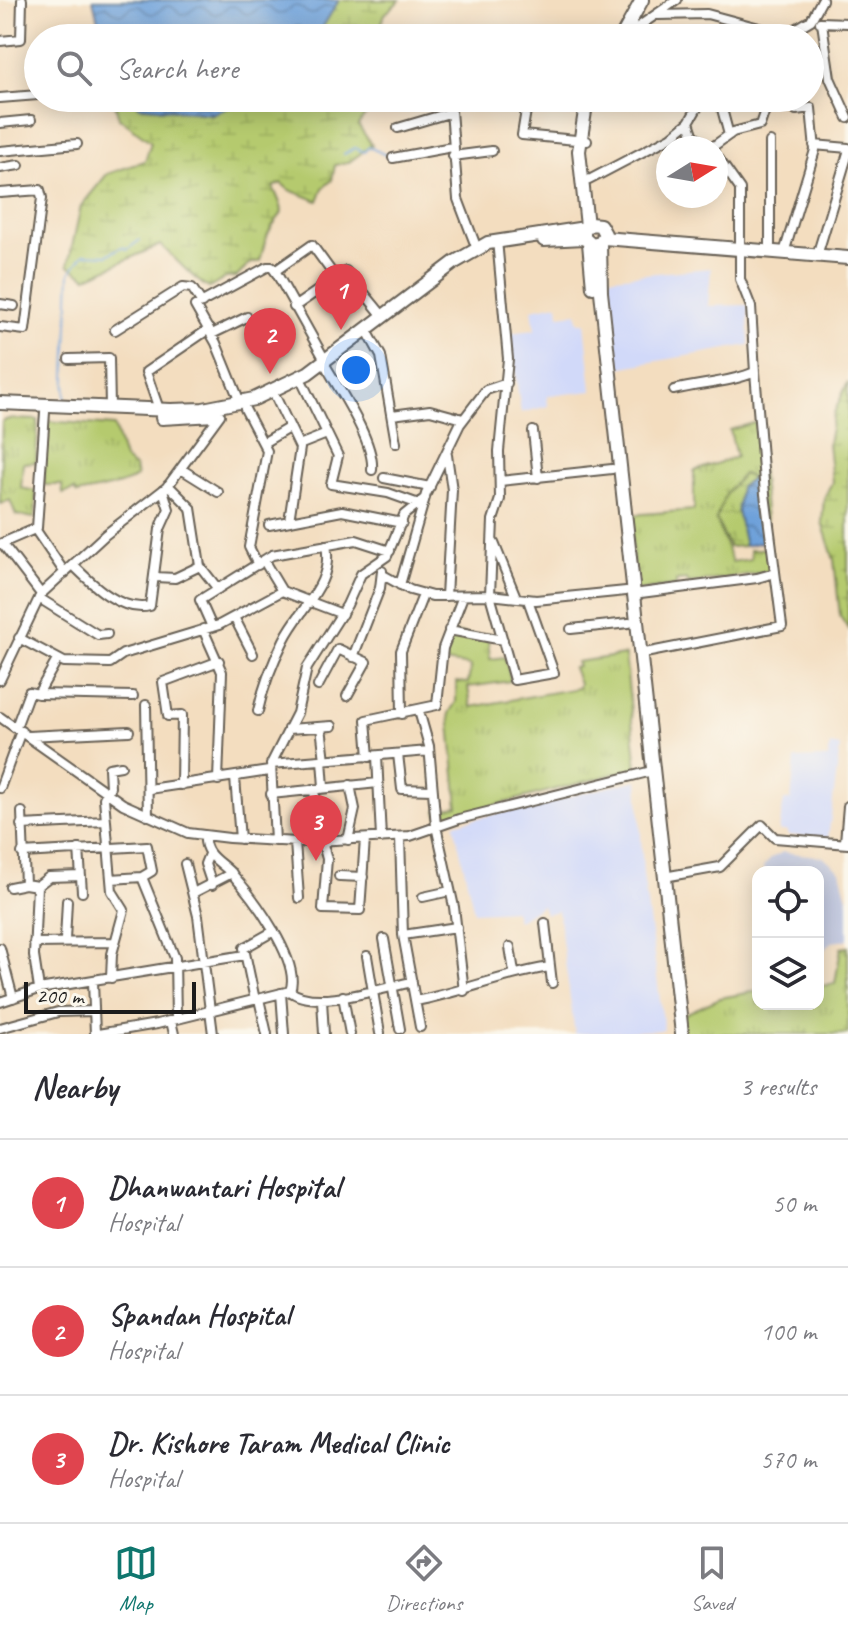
<!DOCTYPE html>
<html lang="en">
<head>
<meta charset="utf-8">
<style>
	body { margin:0; font-family:Caveat,sans-serif; background:#f7f7f7; color:#2b2b33 }
	.controls { position:absolute; right:24px; bottom:24px; display:grid; overflow:hidden; border-radius:16px; box-shadow:0 4px 20px #0003 }
	.controls button { width:72px; height:72px; display:grid; place-items:center; padding:0; border:0; border-bottom:2px solid #e1e1e2; background:#fff; color:#2b2b33; font:40px sans-serif }
	.compass { position:absolute; left:656px; top:136px; width:72px; height:72px; border-radius:50%; background:#fff; box-shadow:0 4px 20px #0003; rotate:79deg }
	.scale { position:absolute; left:24px; bottom:20px; width:172px; box-sizing:border-box; padding-left:8px; border:4px solid #1c1c1c; border-top:0; font-size:22px; line-height:28px; white-space:nowrap; color:#1c1c1c; -webkit-text-stroke:6px #fbf7ec; paint-order:stroke }
	.you { position:absolute; left:356px; top:370px; width:28px; height:28px; margin:-20px; border:6px solid #fff; border-radius:50%; background:#1a73e8; box-shadow:0 0 0 12px #1a73e833 }
	.badge { display:grid; place-items:center; width:52px; height:52px; border-radius:50%; background:#0f766e; color:#fff; font-size:26px; font-weight:700 }
	.pin { position:absolute; translate:-50% -66px; filter:drop-shadow(0 2px 4px #0008) }
	.pin::after { content:''; position:absolute; top:42px; width:28px; height:24px; background:inherit; clip-path:polygon(0 0,100% 0,50% 100%) }
	.list { margin:0; padding:0; list-style:none }
	h2 { display:flex; justify-content:space-between; align-items:center; height:104px; margin:0; padding:0 32px; font-size:34px }
	h2 small { font-size:26px; font-weight:400; color:#7c7c81 }
	.list li { display:grid; grid-template-columns:52px 1fr auto; gap:24px; align-items:center; box-sizing:border-box; height:128px; padding:0 32px; border-top:2px solid #e1e1e2 }
	.list b { display:block; font-size:30px; white-space:nowrap }
	.list p { margin:0; font-size:26px; white-space:nowrap; color:#7c7c81 }
	.list em { font-size:26px; font-style:normal; color:#7c7c81 }
	.icon { flex:none; width:44px; height:44px; fill:none; stroke:currentColor; stroke-width:2; stroke-linecap:round; stroke-linejoin:round }
	.map { position:relative; flex:none; width:848px; height:1034px; overflow:hidden }
	.search { position:absolute; background:#fff; box-shadow:0 4px 20px #0003; left:24px; right:24px; top:24px; height:88px; display:flex; align-items:center; gap:20px; box-sizing:border-box; padding:0 28px; border-radius:44px; color:#7c7c81; font-size:30px }
	.sheet { height:488px; background:#fff }
	nav { display:flex; justify-content:space-around; align-items:center; box-sizing:border-box; height:112px; border-top:2px solid #e1e1e2; background:#fff; font-size:22px; color:#7c7c81 }
	nav a { display:grid; justify-items:center; gap:4px }
	nav .on { color:#0f766e }
	.map>svg:first-child { display:block }
	.built { fill:#d1d9f9 }
	.industrial { fill:#bbc3de }
	.grass { fill:url(#grass-tufts); stroke:#687345; stroke-width:2 }
	.wetland { fill:url(#wetland-marsh); stroke:#687345; stroke-width:2 }
	.water { fill:url(#water-waves); stroke:#455e7b; stroke-width:2 }
	.lines { fill:none; stroke-linecap:round; stroke-linejoin:round }
	.stream { stroke:#6ea1da; stroke-width:2 }
	.minor-casing { stroke:#676055; stroke-width:12 }
	.highway-casing { stroke:#676055; stroke-width:16 }
	.minor { stroke:#fff; stroke-width:8 }
	.highway { stroke:#fff; stroke-width:12 }
</style>
</head>
<body>
<div class="map">
<svg width="848" height="1034" viewBox="0 0 848 1034">
	<defs>
		<pattern id="grass-tufts" width="24" height="20" patternUnits="userSpaceOnUse" patternTransform="scale(2)"><rect width="24" height="20" fill="#b5ca6e"/><path d="M3 7l-1-3M5 7V3M7 7l1-3M15 17l-1-3M17 17v-4M19 17l1-3" fill="none" stroke="#9bad5f"/></pattern>
		<pattern id="wetland-marsh" width="20" height="14" patternUnits="userSpaceOnUse" patternTransform="scale(2)"><rect width="20" height="14" fill="#b5ca6e"/><path d="M1 5h8M5 5V1M11 12h8M15 12V8" fill="none" stroke="#9bad5f"/></pattern>
		<pattern id="water-waves" width="16" height="10" patternUnits="userSpaceOnUse" patternTransform="scale(2)"><rect width="16" height="10" fill="#6ea1da"/><path d="M0 5q4-4 8 0t8 0" fill="none" stroke="#5a82b0"/></pattern>
	</defs>
	<rect width="100%" height="100%" fill="#fbf7ec"/>
	<filter id="ink" filterUnits="userSpaceOnUse"><feTurbulence type="fractalNoise" baseFrequency=".0125" numOctaves="2"/><feDisplacementMap in="SourceGraphic" scale="16" xChannelSelector="R" yChannelSelector="G"/><feConvolveMatrix kernelMatrix="1 2 1 2 8 2 1 2 1" color-interpolation-filters="sRGB"/></filter>
	<filter id="wash" filterUnits="userSpaceOnUse"><feTurbulence type="fractalNoise" baseFrequency=".006" numOctaves="4" result="noise"/><feDisplacementMap in="SourceGraphic" scale="32" xChannelSelector="R" yChannelSelector="G"/><feGaussianBlur stdDeviation="1.8" result="paint"/><feColorMatrix in="noise" values="0 0 0 0 0 0 0 0 0 0 0 0 0 0 0 0 0 1.4 0 .05"/><feComposite in="paint" operator="in"/></filter>
	<g filter="url(#wash)">
		<rect width="100%" height="100%" fill="#f3ddbf"/>
		<path class="built" d="M711,268L708,306L748,305L749,345L612,369L603,278Z
			M558,304L559,315L577,313L578,322H585L592,391L547,396L548,406L521,413L510,333L535,330L532,309Z
			M830,745L840,747L828,839L788,835V831H779L784,800H791L795,759L828,758Z
			M638,780L643,874L664,1030L575,1034L558,911L545,914L542,905L517,921L514,910L474,912L454,824Z"/>
		<path class="industrial" d="M783,852L824,857L840,871L848,902V940L832,942L818,957V872H764L763,867L773,857Z"/>
		<path class="grass" d="M8,419L38,420L36,462L23,463L21,488L36,491L35,518L16,515L10,500L0,504L2,422Z
			M46,421L114,426L124,459L135,468L137,477C117,487 96,490 77,494L74,490L63,494L62,485H44Z
			M757,422L768,544L763,542C761,522 764,485 744,474L716,519L732,562L751,559L750,550L768,548L771,571L688,584L686,580L676,581V586L635,591L630,515L694,510V471L736,457L730,430Z
			M451,632L488,639L490,659L505,657L511,681L468,687L471,707L578,688L579,683L573,668L578,667L576,662L625,655L637,768L439,820L437,810L458,806L449,713L456,702V682L468,683L471,666L443,662Z
			M848,947V1034H681L678,1017L720,998L758,991V1004H818V987L835,983L841,948Z"/>
		<path class="wetland" d="M339,0H400L385,14L376,38H316Z
			M113,98H133L139,106L212,114L251,98H366L369,110L358,125L372,145L349,162L335,165L332,180L323,188L318,201L289,190L281,183L273,187C290,223 279,208 268,234C264,242 263,252 260,261L249,264L237,277L226,278L209,288C194,281 175,257 160,245L87,277L68,265L81,206L107,174L145,161L151,142L119,118Z
			M848,382V629L840,616L834,560L822,522L824,498L832,482L828,443L834,413Z
			M743,474L752,478L740,487L737,510L745,546L729,547L716,519L727,492Z"/>
		<path class="water" d="M93,0H339L316,38H102Z
			M133,98H251L212,114L139,106Z
			M752,478L757,493L763,542L745,546L737,510L740,487Z"/>
		<g class="lines">
			<path class="stream" d="M344,154L355,148L364,152L369,147L390,157
				M65,402L70,273L84,254L107,255L122,247L128,249L140,240"/>
		</g>
	</g>
	<g filter="url(#ink)">
		<g class="lines">
			<g class="minor-casing">
				<path id="minor" d="M658,15L707,14L785,35
					M820,22L848,23
					M822,23L830,78L848,118
					M782,37L811,20L822,0
					M558,38L559,35
					M622,38L677,0
					M0,41L21,39L22,0
					M0,98L38,95
					M450,98L458,199L477,249
					M528,98L522,135L587,141
					M719,98L729,135
					M689,122L693,134L707,148
					M0,123L31,120
					M398,128L449,113
					M814,145L848,148
					M711,148L733,132L760,125L769,98
					M0,151L77,144
					M716,155L740,189V279L751,307L755,372
					M453,156L492,151
					M393,158L452,147
					M0,168L19,165
					M589,180L671,137L689,122L703,98
					M0,193L40,190L42,198L25,330L0,327
					M497,240L508,359L499,451L500,499L493,520L490,595L514,680L554,673L528,600
					M770,245V142
					M819,249L848,153
					M784,253L815,150L811,108L796,110
					M275,271L312,245L336,278
					M0,304L14,306
					M294,307L346,271L383,316
					M115,330L183,287L192,288L202,303
					M212,334L247,317
					M370,336L381,356L396,443
					M69,359L109,358L110,407
					M327,368C341,392 375,443 372,470
					M303,384L338,456L331,484L388,493L416,503
					M276,398L300,448L289,521
					M240,402L216,343L195,306L267,267H272L277,274L325,360
					M159,409L146,372L209,329
					M245,409L267,451L249,547L258,565
					M392,415L430,410L463,419
					M533,431L538,478
					M263,443L290,427
					M299,445L327,434
					M181,469L218,492
					M384,478L430,487
					M500,481L612,469
					M168,485L191,508L200,566L218,589
					M269,525L342,511L402,523
					M35,529L65,573
					M2,543L41,594
					M494,543L516,597
					M0,544L37,528L45,412
					M264,561L282,591L342,614
					M73,565C92,584 121,613 150,606L160,529L169,509L163,490
					M383,575L410,590L432,596L490,595L536,600L626,591
					M155,577L175,578L200,566
					M400,585L426,494L460,424L486,390L507,383
					M633,594L757,578L775,573
					M446,596L452,490L447,455
					M39,598L98,635L107,634
					M234,617L253,654
					M212,627L200,600L272,555L356,540L390,551
					M203,629L222,672L218,780
					M571,629L629,623
					M449,630L503,640
					M19,638L64,662L110,663L123,654L219,625L282,591
					M640,654L782,626L765,494L755,372C729,383 701,383 674,390
					M353,657L380,588L382,571
					M0,680L41,594L105,535L167,487L220,415
					M318,686L338,649L366,662L347,696
					M38,694L133,696
					M146,705L148,816
					M258,711C263,687 273,662 284,640C300,607 334,585 326,545
					M419,711L429,746L436,826L454,907L464,991
					M402,714L401,651L423,595
					M0,717L123,804L188,833L229,838L297,842L410,836L459,819L652,771
					M16,727L29,692L38,694L57,660
					M321,727L325,760
					M288,729L332,726
					M28,736L129,731
					M398,754L402,789L432,790
					M377,756L381,838
					M369,757L366,720L437,705L443,648L463,596
					M322,760L324,787
					M271,764L429,751
					M235,778L240,839
					M181,785L182,715L168,716L163,682L219,661
					M0,788L21,731
					M149,789L269,771
					M313,789L328,841
					M271,794L378,783
					M22,812L25,884L37,886
					M21,825L106,821
					M400,837L403,935L420,1027
					M348,840L355,809L350,785
					M275,841L271,764L297,713L307,668L347,605L361,574L387,556L404,515L425,498
					M322,841L327,859L323,909L360,910L365,839
					M295,842L299,898
					M845,842L848,806
					M79,849L82,892
					M22,853L147,846L152,871L142,877
					M209,854L205,864L212,885
					M185,864L198,916L213,1034
					M339,876L363,877
					M664,877L720,867L762,825L775,838L848,844
					M111,879L142,877L175,958L176,1019
					M10,887L25,884
					M193,893L232,873
					M423,897L450,891
					M545,923L552,983
					M403,935L457,927
					M384,939L400,1029
					M65,940L67,901
					M34,943L114,942
					M510,947L514,972
					M0,948L13,998
					M367,956L380,1033
					M111,978L112,954L124,910L112,891L104,798L110,787L109,768L121,766
					M93,981L95,1034
					M39,989L34,956L37,886L49,877L81,876
					M290,991C314,1011 382,988 412,982
					M281,993L284,1034
					M343,996L350,1034
					M259,999L267,1034
					M255,1000L244,948L274,931
					M322,1000L324,1034
					M416,1001C462,992 503,974 550,967
					M0,1002L39,989L245,955
					M171,1021L174,1034
					M0,1028L58,1012L94,1011
					M98,1034L157,1024L290,991C302,962 252,896 233,875C222,862 203,856 205,836"/>
			</g>
			<g class="highway-casing">
				<path id="highway" d="M621,38L642,0
					M587,98L579,151L587,226
					M604,238L848,258
					M544,240L584,238
					M589,243L593,287
					M600,243L592,245L584,238V231L590,224L600,225L605,234L600,243L601,292L682,1034
					M0,403L171,410L203,409L254,399L308,373L455,262L488,243L585,228
					M162,418L215,415"/>
			</g>
			<use href="#minor" class="minor"/>
			<use href="#highway" class="highway"/>
		</g>
	</g>
</svg>
<div class="controls">
<button><svg class="icon" aria-label="locate" viewBox="0 0 24 24"><circle cx="12" cy="12" r="6"/><path d="M12 2v4M12 18v4M2 12h4M18 12h4"/></svg></button>
<button><svg class="icon" aria-label="layers" viewBox="0 0 24 24"><path d="M12 4l9 5-9 5-9-5zM3 14l9 5 9-5"/></svg></button>
</div>
<svg class="compass" viewBox="-18 -18 36 36"><path d="M0-13l5 13h-10z" fill="#e53935"/><path d="M0 13l5-13h-10z" fill="#7c7c81"/></svg>
<div class="scale">200 m</div>
<div class="you"></div>
<div class="pin badge" style="left:341px;top:330px;background:#e0444e">1</div>
<div class="pin badge" style="left:270px;top:374px;background:#e0444e">2</div>
<div class="pin badge" style="left:316px;top:861px;background:#e0444e">3</div>
<div class="search"><svg class="icon" aria-label="search" viewBox="0 0 24 24"><circle cx="10" cy="10" r="6"/><path d="M15 15l6 6"/></svg>Search here</div>
</div>
<section class="sheet">
<h2>Nearby<small>3 results</small></h2>
<ul class="list">
<li><span class="badge" style="background:#e0444e">1</span><div><b>Dhanwantari Hospital</b><p>Hospital</p></div><em>50 m</em></li>
<li><span class="badge" style="background:#e0444e">2</span><div><b>Spandan Hospital</b><p>Hospital</p></div><em>100 m</em></li>
<li><span class="badge" style="background:#e0444e">3</span><div><b>Dr. Kishore Taram Medical Clinic</b><p>Hospital</p></div><em>570 m</em></li>
</ul>
</section>
<nav>
<a class="on"><svg class="icon" aria-label="map" viewBox="0 0 24 24"><path d="M3 6l6-2 6 2 6-2v14l-6 2-6-2-6 2zM9 4v14M15 6v14"/></svg>Map</a>
<a><svg class="icon" aria-label="directions" viewBox="0 0 24 24"><path d="M12 3l9 9-9 9-9-9zM9 14v-3h6M13 9l2 2-2 2"/></svg>Directions</a>
<a><svg class="icon" aria-label="saved" viewBox="0 0 24 24"><path d="M7 4h10v16l-5-4-5 4z"/></svg>Saved</a>
</nav>
</body>
</html>
